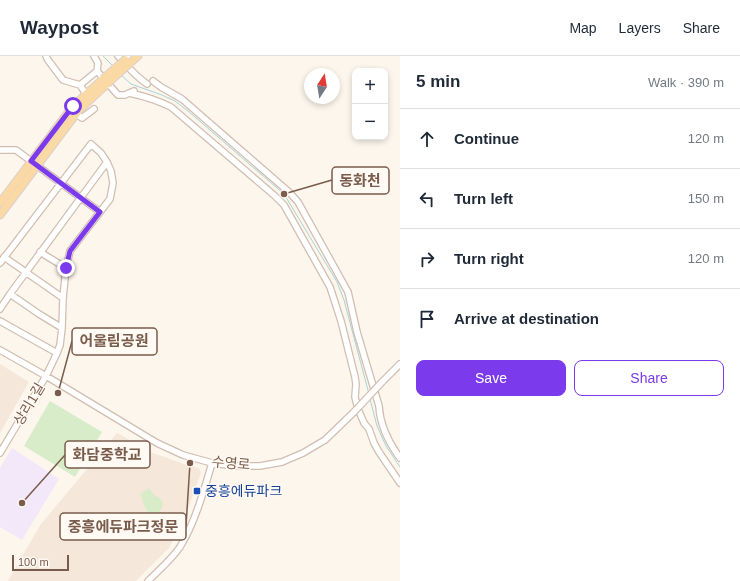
<!DOCTYPE html>
<html lang="en">
<head>
<meta charset="utf-8">
<style>
	body { margin:0; font-family:Arial,"Noto Sans KR",sans-serif; background:#f2f2f3; color:#1f2937 }
	.controls { position:absolute; right:12px; top:12px; display:grid; overflow:hidden; border-radius:8px; box-shadow:0 2px 6px #0003 }
	.controls button { width:36px; height:36px; display:grid; place-items:center; padding:0; border:0; border-bottom:1px solid #e0e1e3; background:#fff; color:#1f2937; font:20px sans-serif }
	.compass { position:absolute; left:304px; top:12px; width:36px; height:36px; border-radius:50%; background:#fff; box-shadow:0 2px 6px #0003; rotate:12deg }
	.scale { position:absolute; left:12px; bottom:10px; width:57px; box-sizing:border-box; padding-left:4px; border:2px solid #7a5c4d; border-top:0; font-size:11px; line-height:14px; white-space:nowrap; color:#7a5c4d; -webkit-text-stroke:3px #fffaf3; paint-order:stroke }
	.stop { position:absolute; width:12px; height:12px; margin:-9px; border:3px solid #7c3aed; border-radius:50%; background:#fff }
	.stop.end { background:#7c3aed; border-color:#fff; box-shadow:0 1px 4px #0008 }
	.list { margin:0; padding:0; list-style:none }
	h2 { display:flex; justify-content:space-between; align-items:center; height:52px; margin:0; padding:0 16px; font-size:17px }
	h2 small { font-size:13px; font-weight:400; color:#747a83 }
	.list li { display:grid; grid-template-columns:26px 1fr auto; gap:12px; align-items:center; box-sizing:border-box; height:60px; padding:0 16px; border-top:1px solid #e0e1e3 }
	.list b { display:block; font-size:15px; white-space:nowrap }
	.list em { font-size:13px; font-style:normal; color:#747a83 }
	.actions { display:flex; gap:8px; padding:12px 16px }
	.actions a { flex:1; padding:9px 0; border:1px solid #7c3aed; border-radius:8px; text-align:center; font-size:14px; color:#7c3aed }
	.actions .main { background:#7c3aed; color:#fff }
	.icon { flex:none; width:22px; height:22px; fill:none; stroke:currentColor; stroke-width:2; stroke-linecap:round; stroke-linejoin:round }
	.map { position:relative; flex:none; width:400px; height:525px; overflow:hidden }
	header { display:flex; align-items:center; gap:24px; box-sizing:border-box; height:56px; padding:0 20px; background:#fff; border-bottom:1px solid #e0e1e3 }
	header strong { font-size:19px }
	nav { display:flex; gap:22px; margin-inline-start:auto; font-size:14px }
	main { display:flex }
	aside { flex:1; background:#fff }
	.map>svg:first-child { display:block }
	.residential { fill:#f5e8da }
	.education { fill:#f3e8fa }
	.green { fill:#d8ecc9 }
	.lines { fill:none; stroke-linecap:round; stroke-linejoin:round }
	.stream { stroke:#a5d3da; stroke-width:1 }
	.minor-casing { stroke:#d1beb0; stroke-width:8 }
	.major-casing { stroke:#dad1cd; stroke-width:9 }
	.minor { stroke:#fff; stroke-width:5.5 }
	.major { stroke:#fbd9a5; stroke-width:7 }
	.minor-bridge-casing { stroke:#d1beb0; stroke-width:8; stroke-linecap:butt }
	.major-bridge-casing { stroke:#dad1cd; stroke-width:9; stroke-linecap:butt }
	.minor-bridge { stroke:#fff; stroke-width:5.5 }
	.major-bridge { stroke:#fbd9a5; stroke-width:7 }
	.route { stroke:#7c3aed; stroke-width:5 }
	.transit-dot { fill:#1a4fb4; stroke:#fffaf3; stroke-width:1.5 }
	.labels { text-anchor:middle; stroke-width:3; stroke-linejoin:round; paint-order:stroke }
	.street-label { font-size:14px; fill:#7a5c4d; stroke:#fffaf3 }
	.transit-label { font-size:14px; fill:#164399; stroke:#fffaf3; text-anchor:start }
	.leader { fill:none; stroke:#7a5c4d; stroke-width:1.5 }
	.callout-dot { fill:#7a5c4d; stroke:#fffaf3; stroke-width:1.5 }
	.callout { fill:#fffaf3; stroke:#7a5c4d; stroke-width:1.5 }
	.callout-label { font-size:15px; text-anchor:middle; font-weight:bold; fill:#7a5c4d }
</style>
</head>
<body>
<header>
<strong>Waypost</strong>
<nav><a>Map</a><a>Layers</a><a>Share</a></nav>
</header>
<main>
<div class="map">
<svg width="400" height="525" viewBox="0 0 400 525">
	<rect width="100%" height="100%" fill="#fdf6ec"/>
	<path class="residential" d="M0,308L29,326L0,377Z
		M117,377L153,397L184,408L199,412L201,417L182,469L168,493L136,525H8L15,512L41,468Z"/>
	<path class="education" d="M12,392L59,423L22,484L0,471V412Z"/>
	<path class="green" d="M50,345L102,376L75,421L24,390Z
		M149,432L153,438L161,443L163,447C163,455 154,463 148,456C145,453 142,442 140,438Z"/>
	<g class="lines">
		<path class="stream" d="M103,0L114,11
			M121,19L131,28L162,39L175,45L188,55L284,138L337,226L344,244L369,338
			M370,343L377,370L386,390L400,411"/>
		<g class="minor-casing">
			<path id="minor" d="M46,0L48,4L63,24L80,29L86,38
				M94,0L98,7L97,15L118,39H125L129,37
				M118,0C127,10 135,20 147,28
				M153,25L161,31L182,43L289,136L298,146L348,236L357,276L379,350C380,369 389,387 400,402
				M80,29L97,15
				M134,35L129,37C144,40 157,44 171,51L275,140L284,149L330,231L341,265L355,321L356,328L355,341L358,353L364,367L369,373L374,387L379,396L400,427
				M76,58L82,62L94,53
				M0,94H16L100,156
				M40,196L66,212
				M4,201L63,242
				M0,207L91,88L101,97L107,106L111,115L113,127L110,143L70,195L66,212L63,242L62,272L60,289L57,297L46,320L0,397
				M10,238L39,258L62,272
				M0,253L10,238L107,106
				M0,265L57,297
				M0,294L46,320L157,387L183,399L212,407L235,410H260L282,406L303,397L325,384L354,356
				M382,326L400,308
				M148,525C159,514 171,504 180,491C195,467 204,434 212,407"/>
		</g>
		<g class="major-casing">
			<path id="major" d="M129,8L138,0
				M0,147L73,50L103,23
				M0,159L79,54L107,28"/>
		</g>
		<use href="#minor" class="minor"/>
		<use href="#major" class="major"/>
		<g class="minor-bridge-casing">
			<path id="minor-bridge" d="M354,356L382,326"/>
		</g>
		<g class="major-bridge-casing">
			<path id="major-bridge" d="M103,23L125,4
				M107,28L129,8"/>
		</g>
		<use href="#minor-bridge" class="minor-bridge"/>
		<use href="#major-bridge" class="major-bridge"/>
	</g>
	<g class="lines">
		<path class="route" d="M66,212L70,195L100,156L31,105L73,50"/>
	</g>
	<rect class="transit-dot" x="193" y="431" width="8" height="8" rx="2"/>
	<g class="labels">
		<g class="street-label">
			<text transform="translate(29 348) rotate(-59)" y="5">상리1길</text>
			<text transform="translate(231 407) rotate(5)" y="5">수영로</text>
		</g>
		<g class="transit-label">
			<text x="205" y="440">중흥에듀파크</text>
		</g>
	</g>
	<path class="leader" d="M284 138L332 124M58 337L72 285M22 447L65 399M190 407L186 470"/>
	<g class="callout-dot">
		<circle cx="284" cy="138" r="4"/>
		<circle cx="58" cy="337" r="4"/>
		<circle cx="22" cy="447" r="4"/>
		<circle cx="190" cy="407" r="4"/>
	</g>
	<g class="callout">
		<rect x="332" y="111" width="57" height="27" rx="4"/>
		<rect x="72" y="272" width="85" height="27" rx="4"/>
		<rect x="65" y="385" width="85" height="27" rx="4"/>
		<rect x="60" y="457" width="126" height="27" rx="4"/>
	</g>
	<g class="callout-label">
		<text x="360" y="130">동화천</text>
		<text x="114" y="290">어울림공원</text>
		<text x="107" y="404">화담중학교</text>
		<text x="123" y="476">중흥에듀파크정문</text>
	</g>
</svg>
<div class="controls">
<button>+</button>
<button>−</button>
</div>
<svg class="compass" viewBox="-18 -18 36 36"><path d="M0-13l5 13h-10z" fill="#e53935"/><path d="M0 13l5-13h-10z" fill="#747a83"/></svg>
<div class="scale">100 m</div>
<div class="stop" style="left:73px;top:50px"></div>
<div class="stop end" style="left:66px;top:212px"></div>
</div>
<aside>
<h2>5 min<small>Walk · 390 m</small></h2>
<ul class="list">
<li><svg class="icon" aria-label="ahead" viewBox="0 0 24 24"><path d="M12 20V5M6 11l6-6 6 6"/></svg><div><b>Continue</b></div><em>120 m</em></li>
<li><svg class="icon" aria-label="left" viewBox="0 0 24 24"><path d="M17 20v-9H6M10 6l-5 5 5 5"/></svg><div><b>Turn left</b></div><em>150 m</em></li>
<li><svg class="icon" aria-label="right" viewBox="0 0 24 24"><path d="M7 20v-9h11M14 6l5 5-5 5"/></svg><div><b>Turn right</b></div><em>120 m</em></li>
<li><svg class="icon" aria-label="arrive" viewBox="0 0 24 24"><path d="M6 21V4h12l-3 4 3 4H6"/></svg><div><b>Arrive at destination</b></div></li>
</ul>
<div class="actions"><a class="main">Save</a><a>Share</a></div>
</aside>
</main>
</body>
</html>
